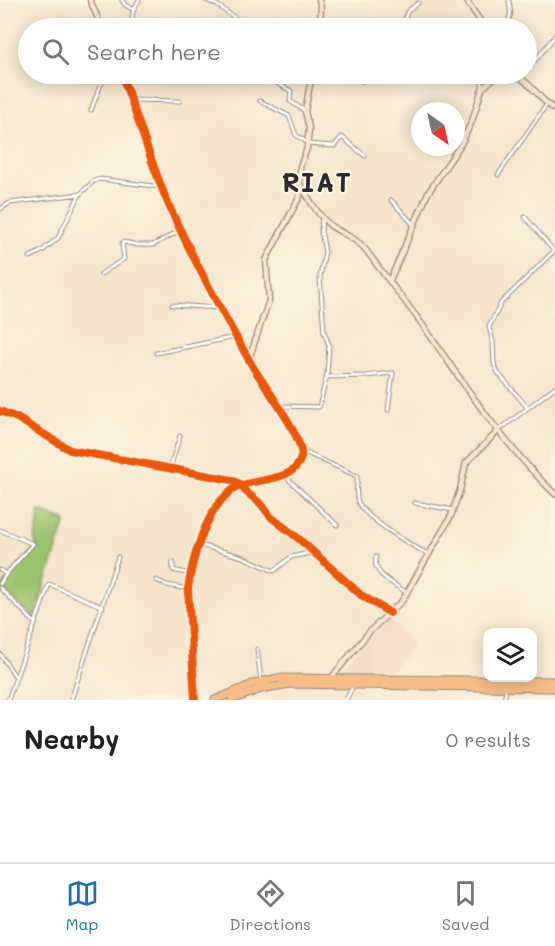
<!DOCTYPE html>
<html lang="en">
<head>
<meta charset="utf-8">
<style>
	body { margin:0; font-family:Mali,sans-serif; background:#f6f6f6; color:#202124 }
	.controls { position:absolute; right:18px; bottom:18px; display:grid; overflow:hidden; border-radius:12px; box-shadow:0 3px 15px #0003 }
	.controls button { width:54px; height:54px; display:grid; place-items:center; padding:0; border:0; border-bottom:2px solid #e0e0e0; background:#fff; color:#202124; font:30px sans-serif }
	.compass { position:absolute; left:411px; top:102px; width:54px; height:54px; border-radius:50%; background:#fff; box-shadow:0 3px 15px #0003; rotate:146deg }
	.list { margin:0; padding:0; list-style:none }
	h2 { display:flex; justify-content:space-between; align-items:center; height:78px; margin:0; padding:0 24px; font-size:26px }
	h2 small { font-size:20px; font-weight:400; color:#757577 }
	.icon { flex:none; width:33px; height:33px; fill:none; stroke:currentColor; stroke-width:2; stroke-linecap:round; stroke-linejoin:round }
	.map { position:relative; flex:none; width:555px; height:700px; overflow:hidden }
	.search { position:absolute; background:#fff; box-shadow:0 3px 15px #0003; left:18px; right:18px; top:18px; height:66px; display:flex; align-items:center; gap:15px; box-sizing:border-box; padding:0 21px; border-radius:33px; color:#757577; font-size:22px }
	.sheet { height:162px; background:#fff }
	nav { display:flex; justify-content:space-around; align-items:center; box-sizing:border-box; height:84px; border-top:2px solid #e0e0e0; background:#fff; font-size:16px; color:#757577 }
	nav a { display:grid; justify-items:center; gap:3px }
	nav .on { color:#1f6fb2 }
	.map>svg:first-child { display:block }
	.built { fill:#f4d3c0 }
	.green { fill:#9dc36e; stroke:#64774c; stroke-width:1.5 }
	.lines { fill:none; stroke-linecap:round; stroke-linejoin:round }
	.street-casing { stroke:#90887c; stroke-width:5 }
	.secondary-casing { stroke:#90887c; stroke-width:7 }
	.highway-casing { stroke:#90887c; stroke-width:9 }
	.street { stroke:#fff; stroke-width:3 }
	.secondary { stroke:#fce5cf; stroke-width:4.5 }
	.highway { stroke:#f7bd88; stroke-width:7 }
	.cycleway-casing { stroke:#fcf5e5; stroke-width:11 }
	.cycleway { stroke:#e8590c; stroke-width:8 }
	.labels { text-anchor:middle; stroke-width:4.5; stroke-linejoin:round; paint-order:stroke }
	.district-label { font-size:26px; font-weight:bold; letter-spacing:1.5px; fill:#2b2b2b; stroke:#fcf5e5 }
</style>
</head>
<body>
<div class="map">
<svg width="555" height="700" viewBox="0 0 555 700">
	<rect width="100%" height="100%" fill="#fcf5e5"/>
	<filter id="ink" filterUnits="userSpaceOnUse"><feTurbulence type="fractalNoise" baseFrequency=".0167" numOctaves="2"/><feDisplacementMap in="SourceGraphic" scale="12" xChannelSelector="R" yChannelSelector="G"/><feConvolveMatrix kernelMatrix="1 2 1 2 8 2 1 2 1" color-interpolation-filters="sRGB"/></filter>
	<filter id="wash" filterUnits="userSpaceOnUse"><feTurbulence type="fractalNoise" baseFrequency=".008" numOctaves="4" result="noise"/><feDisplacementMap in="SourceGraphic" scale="24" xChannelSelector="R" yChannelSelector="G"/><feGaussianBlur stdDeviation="1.35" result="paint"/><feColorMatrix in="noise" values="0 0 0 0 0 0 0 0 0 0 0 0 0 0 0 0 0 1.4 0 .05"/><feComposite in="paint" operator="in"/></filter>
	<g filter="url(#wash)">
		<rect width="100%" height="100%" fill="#f6e6cd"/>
		<path class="built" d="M390,620L413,644L391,673H339L349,659L378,629Z"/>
		<path class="green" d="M40,511L66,521L34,618L1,587L37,546L35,541Z"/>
	</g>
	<g filter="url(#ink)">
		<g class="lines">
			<g class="street-casing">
				<path id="street" d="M122,0L125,5L134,10
					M206,0L217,5L249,28
					M137,28C128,19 133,10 139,0
					M402,28L407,12L418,3
					M504,28C512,19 511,11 509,0
					M526,72L555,36
					M261,74L291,91L290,101L305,111
					M351,74L362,81
					M478,74L494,77
					M482,88V74
					M131,100L180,101
					M260,101L289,116L296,135L308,143
					M91,110L105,74
					M307,144L334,146L342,137L365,156
					M498,175L547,104
					M391,200L414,225
					M0,209L10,203L80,194L94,181L100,179L161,187
					M525,217L554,251L501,303L489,327L493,342L494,364L498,373L527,407
					M30,257L42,251L58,238L80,194
					M101,274L124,259L122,243L124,242L137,245H153L181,230
					M172,305L220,308
					M156,353L235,337
					M326,377L365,376L393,373L388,410
					M280,406L319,407L327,375L329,345L324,332L320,276L325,252L321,231L322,217
					M0,411L17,418L70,450L232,480L240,484L245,491L261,504L271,517L298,538L361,595L390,613
					M498,431L555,387
					M302,451L357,476C358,484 354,495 359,504C367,519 412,546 428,554
					M170,468L180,436
					M284,475L337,525
					M415,503L453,510
					M0,530L33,544L6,574L0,584
					M200,545L243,557L274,571L291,557L314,552
					M376,557C371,574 395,584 407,593
					M173,562V570L190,574
					M0,570L6,574
					M156,580L167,585L188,589
					M0,588L34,622
					M257,649L261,681
					M0,654L15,676
					M8,700L49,584L103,607
					M71,700L118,557
					M346,700L353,686
					M504,700L506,689"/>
			</g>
			<g class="secondary-casing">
				<path id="secondary" d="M90,0L102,28
					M319,0L321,8L319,28
					M466,0L485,28
					M121,74C139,118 151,166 171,210C195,263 224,316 253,367C263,384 306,440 301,458C293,485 250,476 231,491C206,510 192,559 188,589L195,700
					M514,74C530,81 540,100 555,110
					M300,184C309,198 317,215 331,226C344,235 355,237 366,250C385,277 407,303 427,331C466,388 505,446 555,494
					M390,280L428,193L461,144L472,121L482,89L495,77L509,74
					M249,359L269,300L266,260L300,196V167L307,148L309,128L305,111L312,74
					M331,678L370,631L402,601L451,516L460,490L466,463L498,431"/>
			</g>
			<g class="highway-casing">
				<path id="highway" d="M215,700L253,684L278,678L555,681
					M232,700L261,689L290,684L555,688"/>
			</g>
			<use href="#street" class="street"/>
			<use href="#secondary" class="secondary"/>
			<use href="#highway" class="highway"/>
			<g class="cycleway-casing">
				<path id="cycleway" d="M121,74C139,118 151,166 171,210C195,263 224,316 253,367C263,384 306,440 301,458C293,485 250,476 231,491C206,510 192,559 188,589L195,700
					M0,411L17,418L70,450L232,480L240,484L245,491L261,504L271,517L298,538L361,595L390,613"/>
			</g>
			<use href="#cycleway" class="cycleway"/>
		</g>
	</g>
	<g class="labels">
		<g class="district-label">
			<text x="317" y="192">RIAT</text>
		</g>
	</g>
</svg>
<div class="controls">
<button><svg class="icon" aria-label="layers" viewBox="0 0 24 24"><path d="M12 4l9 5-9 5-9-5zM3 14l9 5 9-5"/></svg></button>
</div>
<svg class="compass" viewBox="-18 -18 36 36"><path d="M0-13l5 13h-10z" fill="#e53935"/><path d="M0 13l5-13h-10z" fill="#757577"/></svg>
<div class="search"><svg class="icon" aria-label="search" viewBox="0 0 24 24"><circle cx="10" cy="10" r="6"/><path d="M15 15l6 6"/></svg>Search here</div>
</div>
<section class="sheet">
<h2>Nearby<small>0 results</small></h2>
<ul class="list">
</ul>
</section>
<nav>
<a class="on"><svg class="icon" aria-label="map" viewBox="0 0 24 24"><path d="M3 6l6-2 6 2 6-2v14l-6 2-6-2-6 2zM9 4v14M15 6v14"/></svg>Map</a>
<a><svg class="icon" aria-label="directions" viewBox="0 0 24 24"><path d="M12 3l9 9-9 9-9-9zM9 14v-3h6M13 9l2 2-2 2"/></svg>Directions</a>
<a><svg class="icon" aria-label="saved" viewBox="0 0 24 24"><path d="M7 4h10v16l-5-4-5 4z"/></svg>Saved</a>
</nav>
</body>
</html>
